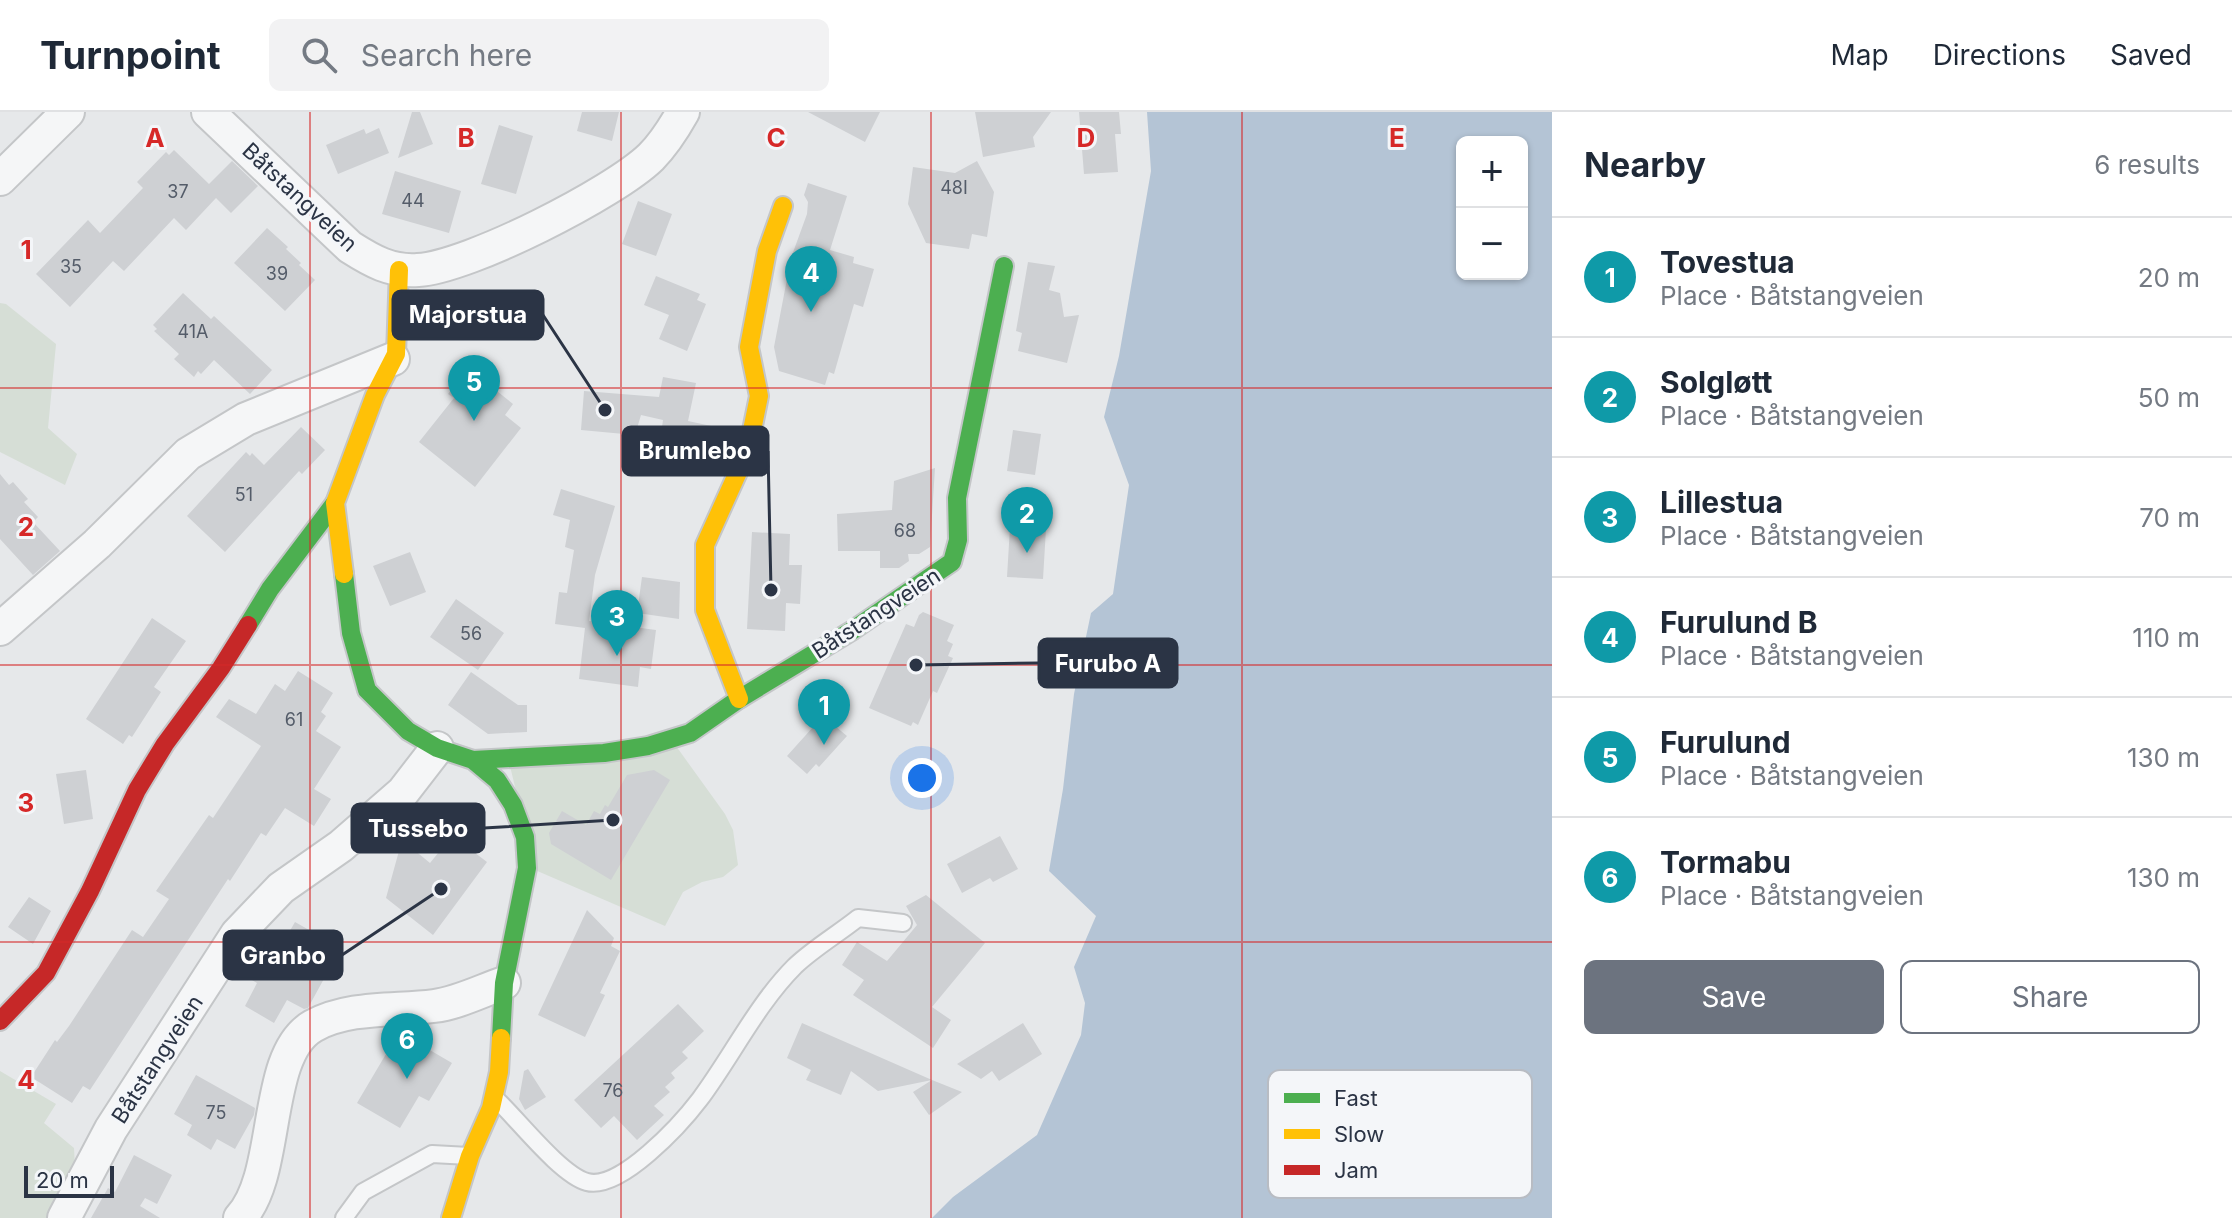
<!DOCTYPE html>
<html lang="en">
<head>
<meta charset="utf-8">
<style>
	body { margin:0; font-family:Inter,sans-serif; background:#f2f2f3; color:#1f2937 }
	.controls { position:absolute; right:24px; top:24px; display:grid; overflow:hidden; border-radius:12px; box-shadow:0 2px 6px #0004 }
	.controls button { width:72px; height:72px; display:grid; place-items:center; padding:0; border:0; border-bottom:2px solid #e0e1e3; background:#fff; color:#1f2937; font:40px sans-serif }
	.scale { position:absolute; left:24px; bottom:20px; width:90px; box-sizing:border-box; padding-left:8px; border:4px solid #2b3445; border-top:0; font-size:22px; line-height:28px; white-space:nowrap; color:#2b3445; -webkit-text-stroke:6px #f4f6f9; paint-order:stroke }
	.you { position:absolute; left:922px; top:666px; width:28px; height:28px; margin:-20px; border:6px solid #fff; border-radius:50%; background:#1a73e8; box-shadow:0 0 0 12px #1a73e833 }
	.badge { display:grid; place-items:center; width:52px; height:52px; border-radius:50%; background:#6c737f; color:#fff; font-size:26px; font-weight:700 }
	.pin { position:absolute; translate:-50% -66px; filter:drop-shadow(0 2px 4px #0008) }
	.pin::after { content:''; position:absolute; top:42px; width:28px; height:24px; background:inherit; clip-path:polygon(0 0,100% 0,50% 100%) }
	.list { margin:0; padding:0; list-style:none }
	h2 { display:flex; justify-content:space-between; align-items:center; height:104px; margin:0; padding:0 32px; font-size:34px }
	h2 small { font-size:26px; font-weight:400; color:#747a83 }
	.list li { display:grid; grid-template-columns:52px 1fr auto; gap:24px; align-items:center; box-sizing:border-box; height:120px; padding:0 32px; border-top:2px solid #e0e1e3 }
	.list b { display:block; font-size:30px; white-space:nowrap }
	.list p { margin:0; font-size:26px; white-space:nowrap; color:#747a83 }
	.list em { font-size:26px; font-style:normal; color:#747a83 }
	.actions { display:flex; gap:16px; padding:24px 32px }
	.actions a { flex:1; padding:18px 0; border:2px solid #6c737f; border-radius:12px; text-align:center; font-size:28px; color:#6c737f }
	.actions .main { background:#6c737f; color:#fff }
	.icon { flex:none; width:44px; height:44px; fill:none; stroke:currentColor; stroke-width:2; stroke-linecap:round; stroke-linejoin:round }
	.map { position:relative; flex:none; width:1552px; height:1106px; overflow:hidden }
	header { display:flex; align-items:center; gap:48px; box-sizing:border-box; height:112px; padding:0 40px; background:#fff; border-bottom:2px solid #e0e1e3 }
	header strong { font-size:38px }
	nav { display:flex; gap:44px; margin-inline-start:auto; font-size:28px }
	.search { width:560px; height:72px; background:#f2f2f3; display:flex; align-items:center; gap:20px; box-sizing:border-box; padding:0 28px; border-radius:12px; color:#747a83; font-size:30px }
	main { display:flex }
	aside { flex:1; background:#fff }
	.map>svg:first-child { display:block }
	.green { fill:#d6ded6 }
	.water { fill:#b4c4d5; fill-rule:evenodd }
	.building { fill:#ced0d3 }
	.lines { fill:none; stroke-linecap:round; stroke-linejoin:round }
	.lane-casing { stroke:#c4c6c8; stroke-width:20 }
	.street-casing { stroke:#c4c6c8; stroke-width:36 }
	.fast-casing { stroke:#c4c6c8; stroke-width:22 }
	.slow-casing { stroke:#c4c6c8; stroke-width:22 }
	.jam-casing { stroke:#c4c6c8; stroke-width:22 }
	.lane { stroke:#f5f6f7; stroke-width:16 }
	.street { stroke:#f5f6f7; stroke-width:32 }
	.fast { stroke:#4caf50; stroke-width:18 }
	.slow { stroke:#ffc107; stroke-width:18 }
	.jam { stroke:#c62828; stroke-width:18 }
	.grid { fill:none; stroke:#d62828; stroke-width:2; stroke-opacity:0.55 }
	.labels { text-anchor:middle; stroke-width:6; stroke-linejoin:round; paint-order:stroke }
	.number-label { font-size:18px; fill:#545c69 }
	.street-label { font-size:22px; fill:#2b3445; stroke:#f4f6f9 }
	.key { fill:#f4f6f9; stroke:#b8bcc3; stroke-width:2 }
	.key-label { font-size:22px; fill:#2b3445 }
	.grid-label { font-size:26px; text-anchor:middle; font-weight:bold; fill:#d62828; stroke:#f4f6f9; stroke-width:6; stroke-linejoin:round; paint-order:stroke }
	.leader { fill:none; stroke:#2b3445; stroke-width:3 }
	.callout-dot { fill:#2b3445; stroke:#f4f6f9; stroke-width:3 }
	.callout { fill:#2b3445; stroke:#2b3445; stroke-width:3 }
	.callout-label { font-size:24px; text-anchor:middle; font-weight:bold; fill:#fff }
</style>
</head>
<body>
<header>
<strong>Turnpoint</strong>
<div class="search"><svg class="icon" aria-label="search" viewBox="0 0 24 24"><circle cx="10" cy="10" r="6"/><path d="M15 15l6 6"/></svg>Search here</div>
<nav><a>Map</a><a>Directions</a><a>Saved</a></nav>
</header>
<main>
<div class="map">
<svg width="1552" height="1106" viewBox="0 0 1552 1106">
	<rect width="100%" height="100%" fill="#e6e8ea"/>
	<path class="green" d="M0,191L6,192L56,232L48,316L77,342L65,373L0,340Z
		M676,634L725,702L733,718L738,753L723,765L702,770L683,780L665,814L535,758L510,654Z
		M0,959L56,992L44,1011L74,1036L75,1055L52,1106H0Z"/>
	<path class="water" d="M1147,0H1552V1106H932L953,1085L1037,1023L1081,923L1085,891L1074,855L1096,804L1049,759L1063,677L1074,582L1091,501L1113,482L1129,373L1104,305L1119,244L1151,59ZM1462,30H1522V162H1462Z"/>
	<path class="building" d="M412,0H420L433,32L398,46Z
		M582,0H619L612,29L577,19Z
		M808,0H880L865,30Z
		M975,0H1051L1033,25L1035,35L983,45Z
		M1079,0H1119L1121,22H1115L1118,60L1084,62Z
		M499,13L533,24L516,82L481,72Z
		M379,16L389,41L338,62L326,33L364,17L366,22Z
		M174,38L209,72L232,49L258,74L231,101L216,86L186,118L174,106L124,159L113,149L70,195L36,162L88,108L100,121L143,76L137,70L166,40L169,43Z
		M977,49L994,80L987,125L972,122L969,137L926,131L908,92L913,55L955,61Z
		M395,59L461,79L449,121L382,102Z
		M808,71L847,84L830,138L854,145L853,151L874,157L863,195L854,192L834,262L829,260L825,273L779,259L774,235L791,146L807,102L808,90L804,83Z
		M638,89L672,102L656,144L622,132Z
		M267,116L288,135L286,137L301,151L299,153L315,168L285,199L234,151Z
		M1028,150L1055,154L1049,178L1060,181L1064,205L1079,203L1067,251L1018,239L1022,221L1016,219Z
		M656,164L700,182L697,188L706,192L687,239L659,227L669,203L644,193Z
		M183,181L211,207L214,204L272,258L250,282L214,248L201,262L198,259L194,265L174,247L179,242L154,219L157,217L153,213Z
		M468,256L513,292L505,303L521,316L475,375L419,330L454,286L448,282Z
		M663,265L696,271L688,309L716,315L707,361L657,351L663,308L641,303L635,323L581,318L584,279L659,285Z
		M301,315L325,338L302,362L299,359L225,440L187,404L246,340L250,344L252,341L264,353Z
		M1013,318L1041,322L1035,363L1007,359Z
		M935,356L930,435L919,442H908L909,449L899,456H880V439H838L837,402L892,398L894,369Z
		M0,362L9,373L13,370L28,387L24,390L38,405L33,410L60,439L33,463L0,427Z
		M561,377L615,394L595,463L589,509L656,518L651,557L640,555L638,575L579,567L585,516L555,512L559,480L567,481L574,438L565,435L570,408L553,403Z
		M1010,415L1046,417L1043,467L1007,465Z
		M752,420L790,422L789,453H802L800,492L786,491L785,519L747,517Z
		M410,440L426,480L390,494L373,454Z
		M642,465L680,470L679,507L637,501Z
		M456,487L504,521L478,558L430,525Z
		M923,500L954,513L947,529L953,532L948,544L953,546L937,581L933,579L918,613L913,610L911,614L869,596L906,512L914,515L919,503Z
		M152,506L186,529L154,575L161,580L132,625L129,623L123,632L86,607Z
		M298,559L333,581L321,600L326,604L316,619L341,635L314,677L331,687L314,714L285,696L266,724L261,721L230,769L228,767L90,978L83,974L72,991L31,965L55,928L57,930L69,914L132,818L143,825L169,787L156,779L209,703L213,706L261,634L216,605L229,587L256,602L275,572L285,579Z
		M471,560L518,593H527V620L488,622L448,593Z
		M829,609L847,624L819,655L816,652L807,662L787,644L813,615L819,620Z
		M86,658L93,707L64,712L56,662Z
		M654,658L670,668L611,768L551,732L549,721L562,699L586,713L594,699L600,702L605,693L608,695L627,663Z
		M1000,724L1018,757L993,770L990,766L962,781L947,752Z
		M402,728L430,751L443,735L449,740L458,728L487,750L433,823L386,786Z
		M926,783L985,831L932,895L951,908L933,936L853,883L864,868L842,853L857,830L887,849L917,813L906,794Z
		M29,785L51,799L33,832L8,815Z
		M587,798L614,826L611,834L620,839L600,881L605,883L585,925L538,903Z
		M295,810L332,831L316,860L326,863L308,896L304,897L287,888L274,911L245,894L257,871L252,868L268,838L276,843Z
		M678,892L704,919L682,940L688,946L671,961L675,966L665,975L670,980L654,994L664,1003L637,1028L614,1004L601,1016L574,988Z
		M802,911L932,968L962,980L929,1003L913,980L932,968L878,979L851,959L841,983L806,968L811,958L787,946Z
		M1023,911L1042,942L999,969L992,959L981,967L957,952Z
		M399,920L452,951L429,989L419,984L400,1016L357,991Z
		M528,957L546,985L525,998L519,987L524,959Z
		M196,963L255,996L254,1003L235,1037L217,1027L211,1038L187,1023L192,1013L174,1002Z
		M134,1043L172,1063L157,1092L145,1086L140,1094L160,1106H91L108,1076L115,1080Z"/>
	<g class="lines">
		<g class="lane-casing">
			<path id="lane" d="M498,989C519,1009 561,1063 587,1070C620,1079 681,1012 700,987C732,944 757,892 795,854C814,836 838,822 858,806L903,811
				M344,1106L363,1080L432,1042L469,1044"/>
		</g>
		<g class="street-casing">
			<path id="street" d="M208,0L350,135C372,149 391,160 418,158C469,155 614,81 651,45C664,32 674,16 683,0
				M0,67L68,0
				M0,517L97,432L188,342L246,307L393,247
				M64,1106L111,1017L237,822L281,776L341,734L403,680L437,636
				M240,1106C281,1063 262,943 313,914C349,894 395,899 434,894C458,891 481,879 504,871"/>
		</g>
		<g class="fast-casing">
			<path id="fast" d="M344,462L351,521L367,578L408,619L437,636L473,648L497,668L513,693L525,725L527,756L504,871L501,926
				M248,513L270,477L335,391
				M473,648L604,641L648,634L690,621L739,587L853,518L952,450L958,428L957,386L1004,154"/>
		</g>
		<g class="slow-casing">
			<path id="slow" d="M344,462L335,391L375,283L396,242L399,158
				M739,587L705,498V433L748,338L759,284L749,235L767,139L783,94
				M451,1106L470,1044L491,996L499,960L501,926"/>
		</g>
		<g class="jam-casing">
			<path id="jam" d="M0,909L46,861L90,779L137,678L165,632L221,556L248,513"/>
		</g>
		<use href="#lane" class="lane"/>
		<use href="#street" class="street"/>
		<use href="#fast" class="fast"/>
		<use href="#slow" class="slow"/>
		<use href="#jam" class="jam"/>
	</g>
	<path class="grid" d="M310,0V1106M621,0V1106M931,0V1106M1242,0V1106M0,276H1552M0,553H1552M0,830H1552"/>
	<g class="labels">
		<g class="number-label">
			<text x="954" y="82">48I</text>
			<text x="178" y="86">37</text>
			<text x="413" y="95">44</text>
			<text x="71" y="161">35</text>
			<text x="277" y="168">39</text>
			<text x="193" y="226">41A</text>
			<text x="244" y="389">51</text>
			<text x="905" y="425">68</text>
			<text x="471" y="528">56</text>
			<text x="294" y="614">61</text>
			<text x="613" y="985">76</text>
			<text x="216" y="1007">75</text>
		</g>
		<g class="street-label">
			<text transform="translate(300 85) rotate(43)" y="8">Båtstangveien</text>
			<text transform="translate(876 501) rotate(-33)" y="8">Båtstangveien</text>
			<text transform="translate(157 947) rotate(-57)" y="8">Båtstangveien</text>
		</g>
	</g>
	<rect x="1268" y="958" width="264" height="128" rx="12" class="key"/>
	<rect x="1284" y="981" width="36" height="10" fill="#4caf50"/>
	<rect x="1284" y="1017" width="36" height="10" fill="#ffc107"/>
	<rect x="1284" y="1053" width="36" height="10" fill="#c62828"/>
	<g class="key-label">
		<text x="1334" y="994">Fast</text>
		<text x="1334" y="1030">Slow</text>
		<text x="1334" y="1066">Jam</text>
	</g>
	<g class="grid-label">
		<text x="155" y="35">A</text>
		<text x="466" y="35">B</text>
		<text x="776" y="35">C</text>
		<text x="1086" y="35">D</text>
		<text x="1397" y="35">E</text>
		<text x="26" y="147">1</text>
		<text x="26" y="424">2</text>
		<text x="26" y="700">3</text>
		<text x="26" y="977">4</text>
	</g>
	<path class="leader" d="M605 298L543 203M771 478L768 339M916 553L1039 551M613 708L484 716M441 777L342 843"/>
	<g class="callout-dot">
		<circle cx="605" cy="298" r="8"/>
		<circle cx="771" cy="478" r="8"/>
		<circle cx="916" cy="553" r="8"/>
		<circle cx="613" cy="708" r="8"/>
		<circle cx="441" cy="777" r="8"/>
	</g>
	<g class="callout">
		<rect x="393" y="179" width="150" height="48" rx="8"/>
		<rect x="623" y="315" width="145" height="48" rx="8"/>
		<rect x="1039" y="527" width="138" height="48" rx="8"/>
		<rect x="352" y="692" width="132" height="48" rx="8"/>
		<rect x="224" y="819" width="118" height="48" rx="8"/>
	</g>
	<g class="callout-label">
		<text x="468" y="211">Majorstua</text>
		<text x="695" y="347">Brumlebo</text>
		<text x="1108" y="560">Furubo A</text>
		<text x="418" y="725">Tussebo</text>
		<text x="283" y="852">Granbo</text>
	</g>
</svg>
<div class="controls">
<button>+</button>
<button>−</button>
</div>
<div class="scale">20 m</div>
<div class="you"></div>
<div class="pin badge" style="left:824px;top:633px;background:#0f9aa8">1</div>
<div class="pin badge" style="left:1027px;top:441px;background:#0f9aa8">2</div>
<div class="pin badge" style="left:617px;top:544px;background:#0f9aa8">3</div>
<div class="pin badge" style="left:811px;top:200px;background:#0f9aa8">4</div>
<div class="pin badge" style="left:474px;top:309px;background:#0f9aa8">5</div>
<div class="pin badge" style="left:407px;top:967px;background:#0f9aa8">6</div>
</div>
<aside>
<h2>Nearby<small>6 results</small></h2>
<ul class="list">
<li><span class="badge" style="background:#0f9aa8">1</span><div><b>Tovestua</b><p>Place · Båtstangveien</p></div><em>20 m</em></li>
<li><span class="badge" style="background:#0f9aa8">2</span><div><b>Solgløtt</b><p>Place · Båtstangveien</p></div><em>50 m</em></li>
<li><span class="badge" style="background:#0f9aa8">3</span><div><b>Lillestua</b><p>Place · Båtstangveien</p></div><em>70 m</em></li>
<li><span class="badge" style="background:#0f9aa8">4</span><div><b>Furulund B</b><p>Place · Båtstangveien</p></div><em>110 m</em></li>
<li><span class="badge" style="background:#0f9aa8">5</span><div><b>Furulund</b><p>Place · Båtstangveien</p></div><em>130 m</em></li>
<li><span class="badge" style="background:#0f9aa8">6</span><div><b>Tormabu</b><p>Place · Båtstangveien</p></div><em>130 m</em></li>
</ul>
<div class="actions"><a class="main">Save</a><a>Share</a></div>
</aside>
</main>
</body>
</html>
